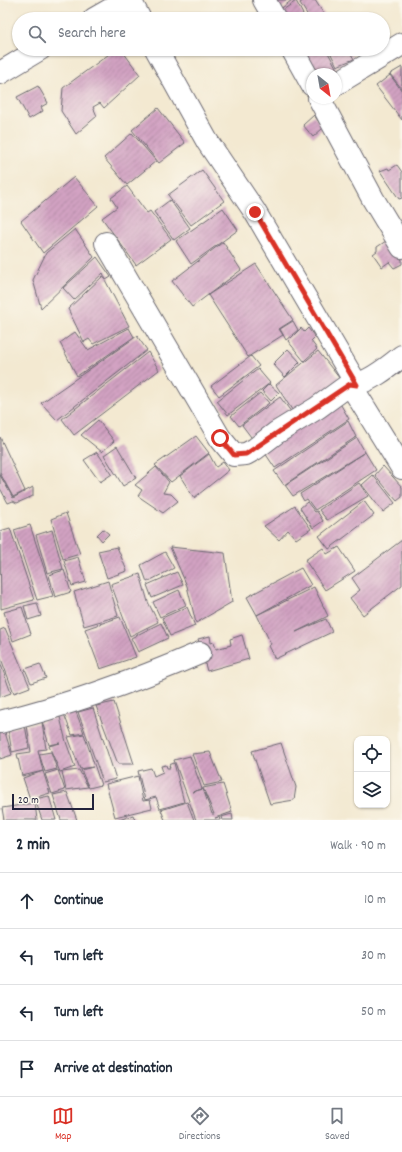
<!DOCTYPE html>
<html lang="en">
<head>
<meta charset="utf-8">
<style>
	body { margin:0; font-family:Dekko,sans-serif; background:#f2f2f3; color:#1f2937 }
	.controls { position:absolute; right:12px; bottom:12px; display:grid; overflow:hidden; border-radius:8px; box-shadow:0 1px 3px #0004 }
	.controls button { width:36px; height:36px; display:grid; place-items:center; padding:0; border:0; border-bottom:1px solid #e0e1e3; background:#fff; color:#1f2937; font:20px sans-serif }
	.compass { position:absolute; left:306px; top:68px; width:36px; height:36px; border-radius:50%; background:#fff; box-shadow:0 1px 3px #0004; rotate:149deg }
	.scale { position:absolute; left:12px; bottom:10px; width:82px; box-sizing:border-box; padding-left:4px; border:2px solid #22223b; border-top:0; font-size:11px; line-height:14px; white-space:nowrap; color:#22223b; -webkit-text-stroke:3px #fbf7ec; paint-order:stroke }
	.stop { position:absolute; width:12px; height:12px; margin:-9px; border:3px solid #d93025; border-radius:50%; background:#fff }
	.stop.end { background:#d93025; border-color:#fff; box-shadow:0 1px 4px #0008 }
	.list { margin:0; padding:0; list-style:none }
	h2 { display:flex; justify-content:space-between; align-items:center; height:52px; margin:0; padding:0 16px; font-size:17px }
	h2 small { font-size:13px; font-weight:400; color:#747a83 }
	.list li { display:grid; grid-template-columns:26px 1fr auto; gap:12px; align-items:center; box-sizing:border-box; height:56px; padding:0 16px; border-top:1px solid #e0e1e3 }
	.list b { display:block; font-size:15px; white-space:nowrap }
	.list em { font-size:13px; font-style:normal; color:#747a83 }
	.icon { flex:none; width:22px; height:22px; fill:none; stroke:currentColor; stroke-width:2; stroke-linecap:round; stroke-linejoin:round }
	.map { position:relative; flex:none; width:402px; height:820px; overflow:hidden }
	.search { position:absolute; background:#fff; box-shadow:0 1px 3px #0004; left:12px; right:12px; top:12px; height:44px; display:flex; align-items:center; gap:10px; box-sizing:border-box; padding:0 14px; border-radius:22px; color:#747a83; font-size:15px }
	.sheet { height:276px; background:#fff }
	nav { display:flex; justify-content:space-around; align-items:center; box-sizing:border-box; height:56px; border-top:1px solid #e0e1e3; background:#fff; font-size:11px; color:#747a83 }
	nav a { display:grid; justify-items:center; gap:2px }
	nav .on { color:#d93025 }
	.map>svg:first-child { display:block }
	.building { fill:url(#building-hatch) }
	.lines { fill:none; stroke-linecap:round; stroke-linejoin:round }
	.minor-casing { stroke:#6b6870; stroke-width:24 }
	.minor { stroke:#fff; stroke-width:22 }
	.route { stroke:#d93025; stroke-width:5 }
</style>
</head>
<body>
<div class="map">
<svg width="402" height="820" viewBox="0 0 402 820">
	<defs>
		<pattern id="building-hatch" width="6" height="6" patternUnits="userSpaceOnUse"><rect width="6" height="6" fill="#d2a2c2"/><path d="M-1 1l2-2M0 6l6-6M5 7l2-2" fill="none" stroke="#aa849f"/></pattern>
	</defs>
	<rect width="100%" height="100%" fill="#fbf7ec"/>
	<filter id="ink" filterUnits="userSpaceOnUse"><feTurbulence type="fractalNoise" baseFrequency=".025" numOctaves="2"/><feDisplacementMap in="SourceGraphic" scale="8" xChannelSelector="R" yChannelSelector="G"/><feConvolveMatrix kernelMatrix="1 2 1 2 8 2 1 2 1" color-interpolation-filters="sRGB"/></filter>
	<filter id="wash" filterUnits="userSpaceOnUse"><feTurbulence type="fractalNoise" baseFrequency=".012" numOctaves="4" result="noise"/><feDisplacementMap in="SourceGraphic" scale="16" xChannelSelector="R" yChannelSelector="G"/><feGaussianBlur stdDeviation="0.9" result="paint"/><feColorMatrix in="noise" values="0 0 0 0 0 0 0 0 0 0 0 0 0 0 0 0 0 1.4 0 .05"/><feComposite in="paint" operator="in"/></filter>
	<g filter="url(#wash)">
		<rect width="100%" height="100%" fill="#f3e9d1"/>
		<g id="blocks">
			<path class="building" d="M271,0H292L278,11Z
				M304,0H315L327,19H310L300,3Z
				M296,1L305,18L285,19L280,12Z
				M116,49H121L140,75L104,108L100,103L93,107L97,116L76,134L61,111L63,88Z
				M308,49H326L337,69L329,71L330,74H312L300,54Z
				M335,49H348L354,59L337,66L330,52Z
				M402,67V89L390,74Z
				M390,75L402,91V120L376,86Z
				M38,86L48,103L41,107L43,111L29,119L17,97Z
				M158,108L185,143L159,163L132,130Z
				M314,115L323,128L313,137L303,125Z
				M132,133L156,161L127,185L104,158Z
				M397,165L402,172V198L399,199L380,171L388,168L389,170Z
				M202,170L224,201L191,225L168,195Z
				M74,177L98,206L43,253L21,221Z
				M127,186L147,213L150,211L171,239L136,265L102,218L117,207L111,198Z
				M170,200L190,228L174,240L154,212Z
				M223,208L238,230L191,264L176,241Z
				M75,229L94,257L41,308L33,280L46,253Z
				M389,239L402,260V264L394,268L389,262L382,267L373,254L377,251V247Z
				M223,242L241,270L192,307L172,281Z
				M97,257L111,277L106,280L103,273L74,300L63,288Z
				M256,264L293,320L279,329L283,335L248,357L208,295Z
				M103,276L129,326L93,344L89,339L84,342L68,309Z
				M293,321L298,330L286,340L280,329Z
				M129,328L134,337L77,376L60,343L75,332L88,350Z
				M301,328L304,332L308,328L315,337L311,341L317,349L304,361L288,341Z
				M137,336L147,350L57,420L41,403Z
				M288,349L300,362L285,377L273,364Z
				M318,351L340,379L296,416L276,385Z
				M148,352L159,370L74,435L62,419Z
				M251,356L259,366L219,396L211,386Z
				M258,369L270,383L228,415L217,401Z
				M269,384L279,393L271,401L262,391Z
				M260,393L269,403L239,426L231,416Z
				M280,397L292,413L254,441L242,425Z
				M338,400L349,419L275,468L263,450Z
				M98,420L114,441L102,452L81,435Z
				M348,421L356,437L284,485L274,471Z
				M196,436L209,453L171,482L155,465Z
				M0,437L25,491L13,497L0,473Z
				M357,438L365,452L293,496L285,485Z
				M117,446L136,478L123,486L104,455Z
				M97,452L112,474L100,482L84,460Z
				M365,452L376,470L315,510L307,499L304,501L300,494Z
				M209,454L216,467L223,462L229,470L194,498L180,476Z
				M383,466L402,487V497L397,501L375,475Z
				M156,467L169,482L163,493L171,494L178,501L163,513L138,496L142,490L135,485Z
				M0,475L13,498L33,487V496L17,503L13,501L8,503L0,488Z
				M373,475L395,503L383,512L362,485Z
				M359,483L368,496L327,520L319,510Z
				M364,501L374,515L329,549L319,536Z
				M307,502L315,512L317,511L323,521L313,528L300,508Z
				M295,506L311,529L296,539L288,530L279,540L264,526Z
				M66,513L80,554L63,559L51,519Z
				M30,525L53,596L37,600L14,530Z
				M10,528L34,600L1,609L0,531Z
				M103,529L109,534L102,541L97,535Z
				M52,530L63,569L47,573L36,535Z
				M402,540V585L363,615L350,598L360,590L352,578Z
				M117,547L127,571L107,578L98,551Z
				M170,547L225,553L232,602L196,623L187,586Z
				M339,547L355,571L325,590L305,560L323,548L327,554Z
				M165,552L174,568L147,582L141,565Z
				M78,557L86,582L72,586L64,561Z
				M301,568L311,585L257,615L247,597Z
				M64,570L71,592L55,597L49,575Z
				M177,572L183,585L152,598L147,585Z
				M140,574L148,602L158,622L130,636L111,584Z
				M108,581L118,616L84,626L74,592Z
				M314,587L328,616L296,632L326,619L332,632L275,659L268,646L271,644L257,615Z
				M179,590L186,605L160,617L153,602Z
				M37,603L41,616L28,620L24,606Z
				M22,607L31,634L13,641L4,612Z
				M187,607L195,626L170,636L162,618Z
				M120,617L136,657L100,669L85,629Z
				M161,623L168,638L138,652L131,638Z
				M5,628L30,687L14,693L0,656V630Z
				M242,635L249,659L207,671L198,639L210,636L211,643L214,642L216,649L231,645L230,639Z
				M0,662L11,693L0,697Z
				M40,664L46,678L31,683L25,669Z
				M114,702L134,764H118L96,706Z
				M93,708L116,779L103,782L78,712Z
				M76,712L84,733L72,735L64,714Z
				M60,717L66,742L75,767L60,772L49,746L60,743L49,745L42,721Z
				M42,722L46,749L38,750L43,771L22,776L17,754L31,752L27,725Z
				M25,725L29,748L12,752L8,729Z
				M4,729L12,755L0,759V730Z
				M84,734L101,785L89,788L81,770L93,767L80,769L68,737Z
				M281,743L296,787L294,800L270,804L252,751Z
				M51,752L57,769L45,772L39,754Z
				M210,752L222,782L204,786L192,754Z
				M190,756L202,789L192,792L203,789L212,814H214L203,788L223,784L232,812L215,818L219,817L220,820H196L174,760Z
				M174,763L184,802L160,809L156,797L145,800L138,771L151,768L154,776L163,772L161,766L166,765L167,768H170L169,765Z
				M58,770L65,790L52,794L45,774Z
				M79,770L88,787L66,790L62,772Z
				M43,771L50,793L30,799L23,778Z
				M138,776L143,801L150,800L152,808L115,817L106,784Z
				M67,792L77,820H61L53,795Z
				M49,796L56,820H42L35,799Z
				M187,802L194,820H165L161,810Z
				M35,803L37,820H4L2,808Z
				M232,814L233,820H222L221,817Z
				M133,815L135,820H119Z"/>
		</g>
	</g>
	<g filter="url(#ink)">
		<use href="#blocks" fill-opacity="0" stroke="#6b6870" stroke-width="1"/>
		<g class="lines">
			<g class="minor-casing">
				<path id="minor" d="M130,0L140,19
					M264,0L275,19
					M94,19L127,0
					M156,49L207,141L255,212L357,385
					M292,49L312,85
					M0,73L40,49
					M336,84L402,44
					M319,98L373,199L402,247
					M106,243L220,438L234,455L246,454L255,449L276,433L317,408L350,384C365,386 391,365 402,356
					M350,384L402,468
					M0,722C69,705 135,681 200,653"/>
			</g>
			<use href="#minor" class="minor"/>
		</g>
	</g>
	<g class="lines" filter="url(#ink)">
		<path class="route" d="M220,438L234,455L246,454L350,384L357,385L255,212"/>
	</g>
</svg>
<div class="controls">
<button><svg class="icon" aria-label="locate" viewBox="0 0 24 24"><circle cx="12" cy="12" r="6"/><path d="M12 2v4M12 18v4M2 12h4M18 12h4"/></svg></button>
<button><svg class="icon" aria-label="layers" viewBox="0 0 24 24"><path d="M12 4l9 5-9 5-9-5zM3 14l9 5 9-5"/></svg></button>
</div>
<svg class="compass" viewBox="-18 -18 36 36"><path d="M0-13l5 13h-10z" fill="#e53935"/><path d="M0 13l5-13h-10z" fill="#747a83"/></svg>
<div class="scale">20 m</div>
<div class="stop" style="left:220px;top:438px"></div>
<div class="stop end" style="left:255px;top:212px"></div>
<div class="search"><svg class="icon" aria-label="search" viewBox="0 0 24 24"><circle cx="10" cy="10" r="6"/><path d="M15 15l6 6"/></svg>Search here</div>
</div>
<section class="sheet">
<h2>2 min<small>Walk · 90 m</small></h2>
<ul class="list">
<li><svg class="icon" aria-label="ahead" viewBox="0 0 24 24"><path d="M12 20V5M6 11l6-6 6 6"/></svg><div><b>Continue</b></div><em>10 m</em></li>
<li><svg class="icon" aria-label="left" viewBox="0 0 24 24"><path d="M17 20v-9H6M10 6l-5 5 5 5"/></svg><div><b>Turn left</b></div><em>30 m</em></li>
<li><svg class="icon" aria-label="left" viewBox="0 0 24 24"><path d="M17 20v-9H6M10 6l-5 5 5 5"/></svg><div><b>Turn left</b></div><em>50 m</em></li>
<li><svg class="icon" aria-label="arrive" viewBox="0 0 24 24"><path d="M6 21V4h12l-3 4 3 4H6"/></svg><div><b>Arrive at destination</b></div></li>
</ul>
</section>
<nav>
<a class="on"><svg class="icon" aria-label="map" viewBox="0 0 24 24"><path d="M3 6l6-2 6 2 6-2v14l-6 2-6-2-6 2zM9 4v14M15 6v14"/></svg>Map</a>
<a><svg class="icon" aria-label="directions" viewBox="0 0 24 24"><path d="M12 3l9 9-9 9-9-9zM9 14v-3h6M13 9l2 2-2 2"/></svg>Directions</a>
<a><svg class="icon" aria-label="saved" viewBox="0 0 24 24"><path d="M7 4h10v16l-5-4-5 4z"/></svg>Saved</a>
</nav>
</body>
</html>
